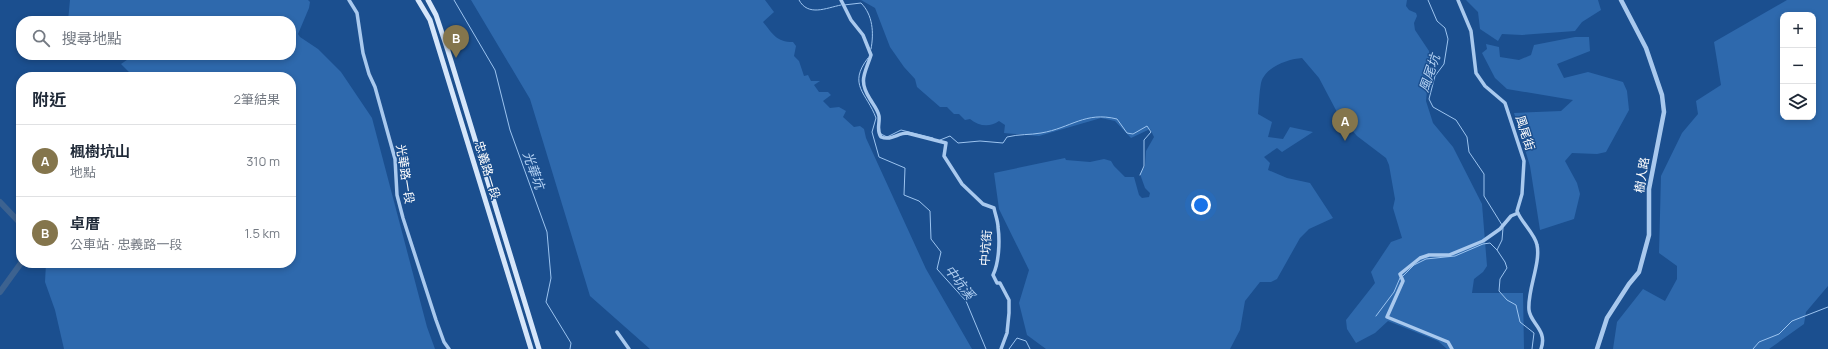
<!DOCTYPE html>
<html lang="zh-TW">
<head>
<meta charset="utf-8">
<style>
	body { margin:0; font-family:Manrope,"Noto Sans TC",sans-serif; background:#f2f2f3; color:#1f2937 }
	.controls { position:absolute; right:12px; top:12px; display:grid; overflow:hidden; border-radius:8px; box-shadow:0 2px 6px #0003 }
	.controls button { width:36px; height:36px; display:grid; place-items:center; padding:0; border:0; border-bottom:1px solid #e0e1e3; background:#fff; color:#1f2937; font:20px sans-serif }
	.you { position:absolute; left:1201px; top:205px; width:14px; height:14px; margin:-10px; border:3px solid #fff; border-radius:50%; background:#1a73e8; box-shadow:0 0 0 6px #1a73e833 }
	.badge { display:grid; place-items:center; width:26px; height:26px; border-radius:50%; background:#84754c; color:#fff; font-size:13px; font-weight:700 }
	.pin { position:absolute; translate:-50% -33px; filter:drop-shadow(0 1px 2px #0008) }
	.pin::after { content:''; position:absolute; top:21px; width:14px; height:12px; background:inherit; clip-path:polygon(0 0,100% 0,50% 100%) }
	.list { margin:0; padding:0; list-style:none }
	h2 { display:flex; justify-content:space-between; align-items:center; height:52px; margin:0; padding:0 16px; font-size:17px }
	h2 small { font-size:13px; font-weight:400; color:#747a83 }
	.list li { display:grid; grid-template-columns:26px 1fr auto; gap:12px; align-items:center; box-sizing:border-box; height:72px; padding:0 16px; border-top:1px solid #e0e1e3 }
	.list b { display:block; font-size:15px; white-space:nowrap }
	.list p { margin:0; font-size:13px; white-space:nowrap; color:#747a83 }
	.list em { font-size:13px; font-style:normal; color:#747a83 }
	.icon { flex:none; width:22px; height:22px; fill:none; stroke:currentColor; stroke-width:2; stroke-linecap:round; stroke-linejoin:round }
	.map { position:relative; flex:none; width:1828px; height:349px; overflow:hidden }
	.search { position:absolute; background:#fff; box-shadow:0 2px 6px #0003; left:16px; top:16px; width:280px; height:44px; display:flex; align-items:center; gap:10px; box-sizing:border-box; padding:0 14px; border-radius:16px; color:#747a83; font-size:15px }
	.panel { position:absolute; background:#fff; box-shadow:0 2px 6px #0003; left:16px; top:72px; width:280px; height:196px; border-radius:16px }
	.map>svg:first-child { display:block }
	.green { fill:#2e69ad; fill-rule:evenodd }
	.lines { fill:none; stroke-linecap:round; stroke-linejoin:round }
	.stream { stroke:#9cc4f0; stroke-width:1 }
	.river { stroke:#3c6290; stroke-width:6 }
	.minor { stroke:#a9c9ee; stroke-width:3.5 }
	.tertiary { stroke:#a9c9ee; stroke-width:4.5 }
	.secondary { stroke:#d6e6fa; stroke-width:5 }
	.labels { text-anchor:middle; stroke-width:3; stroke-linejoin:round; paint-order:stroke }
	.street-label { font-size:12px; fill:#fff; stroke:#1b4f8f }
	.water-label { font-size:13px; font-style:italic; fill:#b5d3f5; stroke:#1b4f8f }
</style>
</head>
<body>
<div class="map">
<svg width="1828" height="349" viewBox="0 0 1828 349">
	<rect width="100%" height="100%" fill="#1b4f8f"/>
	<path class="green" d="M70,0H308L310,2L309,8L298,34L300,37L318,49L341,72L372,118L427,327L435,349H64L55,310L45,282L46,263H291V77H134L121,64L134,55H291V21H68Z
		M471,0H765L774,12L763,22C773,34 776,42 793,42L796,46L794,56L799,61L804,76L808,75L811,81H820L814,85L819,92H828L831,95L823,101L830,108L839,107L846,111L843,117L854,127L860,126L864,129L866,138L926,269L972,349H650L590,296L530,99Z
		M861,0H1407L1406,6L1409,10L1416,13L1417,16L1414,23L1415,30L1429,51V71L1426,101L1433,123L1453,147L1482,204L1487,266L1483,272L1474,279L1472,293H1523L1524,349H1447L1438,341L1388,321L1375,333L1356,343L1347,329L1346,320L1375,283L1371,272L1391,242L1402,238L1393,208L1395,199L1389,165L1386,158L1357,136L1338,114L1319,78L1302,58C1288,59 1265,67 1261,83C1259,93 1259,104 1258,114L1272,122L1268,137L1283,139L1290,127L1313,132L1282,152L1277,148L1264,157L1270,163L1268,170L1287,178L1310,183L1333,218L1309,229L1300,238L1277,279L1271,282H1260L1245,301L1240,330L1230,349H1046L1027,335L1019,303L1029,270L999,209L994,173L1065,158L1066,160L1090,162L1104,159L1111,161L1114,166L1125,177H1134L1139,195L1142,198L1149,197L1150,193L1145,188L1140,174L1145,166L1146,151L1154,137L1150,129L1131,138L1115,121L1101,118L1039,136L1004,133L1005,125L999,121C989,128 979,126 970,119L965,120L959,114H954L947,107H940L917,87L915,79L904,67L890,47L875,8Z
		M1466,0H1598L1601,10L1582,22L1575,31L1522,35L1502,34L1498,41L1480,29L1478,12Z
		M1787,0H1828V286L1806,312L1804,324L1769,349H1613L1617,322L1643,289L1665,301L1677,279V266L1659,253L1661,176L1682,133L1698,114L1696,101L1721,85L1714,42ZM1783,15H1813V117H1783Z
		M1575,37H1589L1590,51L1557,64L1564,78L1588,72L1623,82L1627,91L1629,110L1606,152L1597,154L1572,153L1565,161L1577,183L1580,194L1574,219L1540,230L1530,166L1514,113L1561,111L1573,100L1507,89L1495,78L1482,53L1487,49L1486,44L1499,47L1500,57L1519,60L1531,55L1534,45Z"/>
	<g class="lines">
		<path class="stream" d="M454,0L495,70L510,130L547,232L551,278L546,302L571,343L570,349
			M799,0C808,17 826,8 841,5
			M1428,0L1437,21L1445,28L1448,39L1444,64L1435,76L1429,99L1433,107L1456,120L1467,137L1469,152L1484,174V196L1502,225
			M844,5L861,3C873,15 874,33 871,49
			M868,58C847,85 867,93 876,118L872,132L879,157L905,168L904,195L919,201L930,211L931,239L941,252L937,269L966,301L986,349
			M881,134L887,137L901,130L933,138
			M940,140L950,136L958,143L980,141L1003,143L1007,137C1019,134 1030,135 1041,133C1071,128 1085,111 1117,119L1127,133L1133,134L1147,126L1151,132L1144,140V166L1140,175
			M1503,228L1502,240L1497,250L1505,262L1507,268L1500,279L1499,291L1507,300L1516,305L1520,322L1534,333L1532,349
			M1403,276L1414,265L1426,259L1455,256L1483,244L1490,243L1497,250
			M1376,316L1394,292L1400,278
			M1009,349L1017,338L1026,341L1030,349
			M1753,349L1759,342L1779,334L1792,321L1828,307"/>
		<path class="river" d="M0,202L21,224
			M0,292L21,263"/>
		<path class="minor" d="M349,0L357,13L363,53L369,74L375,87L395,159L397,195L403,218L436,320L444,342L449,349
			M841,0L851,20L863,35L871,55C865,74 858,80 870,99C873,104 878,110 879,116C880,124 876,130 881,137C891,141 898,133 907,133L946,143L944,156L962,184L983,204L994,208C995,214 998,221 998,227C1000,241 999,263 993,275L997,283H1000L1009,300V313L1007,333L1001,349
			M1458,0L1471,31L1476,73L1485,86L1505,103L1524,161L1522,194L1517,211C1521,222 1535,234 1537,245C1541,263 1527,291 1529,310C1530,323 1548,330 1541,349
			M617,332L629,349
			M1452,349L1448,342L1387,317L1403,281L1400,274L1420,258L1429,255H1449L1483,241L1500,229L1511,216L1518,213"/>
		<path class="tertiary" d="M1597,349L1607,318L1629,284L1639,272L1649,235V189L1664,112L1662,95L1646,48L1621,0"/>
		<path class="secondary" d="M418,0L430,20L531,349
			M428,0L436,15L448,51L539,349"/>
	</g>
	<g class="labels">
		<g class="street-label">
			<text transform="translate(1525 133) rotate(72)" y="4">風尾街</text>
			<text transform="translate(487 170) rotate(73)" y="4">忠義路一段</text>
			<text transform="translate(405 174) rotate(81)" y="4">光華路一段</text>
			<text transform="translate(1642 175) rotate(-81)" y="4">樹人路</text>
			<text transform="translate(986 248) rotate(-86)" y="4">中坑街</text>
		</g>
		<g class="water-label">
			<text transform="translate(1429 73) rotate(-71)" y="5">風尾坑</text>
			<text transform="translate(534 170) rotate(70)" y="5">光華坑</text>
			<text transform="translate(960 282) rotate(52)" y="5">中坑溪</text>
		</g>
	</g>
</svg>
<div class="controls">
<button>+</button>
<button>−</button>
<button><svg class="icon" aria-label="layers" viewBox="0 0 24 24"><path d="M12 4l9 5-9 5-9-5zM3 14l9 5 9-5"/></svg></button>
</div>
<div class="you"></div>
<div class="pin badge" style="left:1345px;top:141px">A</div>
<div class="pin badge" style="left:456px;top:58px">B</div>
<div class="search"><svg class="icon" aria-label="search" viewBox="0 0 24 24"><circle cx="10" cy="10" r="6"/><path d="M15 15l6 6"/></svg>搜尋地點</div>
<section class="panel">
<h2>附近<small>2筆結果</small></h2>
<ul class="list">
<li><span class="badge">A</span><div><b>楓樹坑山</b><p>地點</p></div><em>310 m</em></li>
<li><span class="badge">B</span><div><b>卓厝</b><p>公車站 · 忠義路一段</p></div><em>1.5 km</em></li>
</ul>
</section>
</div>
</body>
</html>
